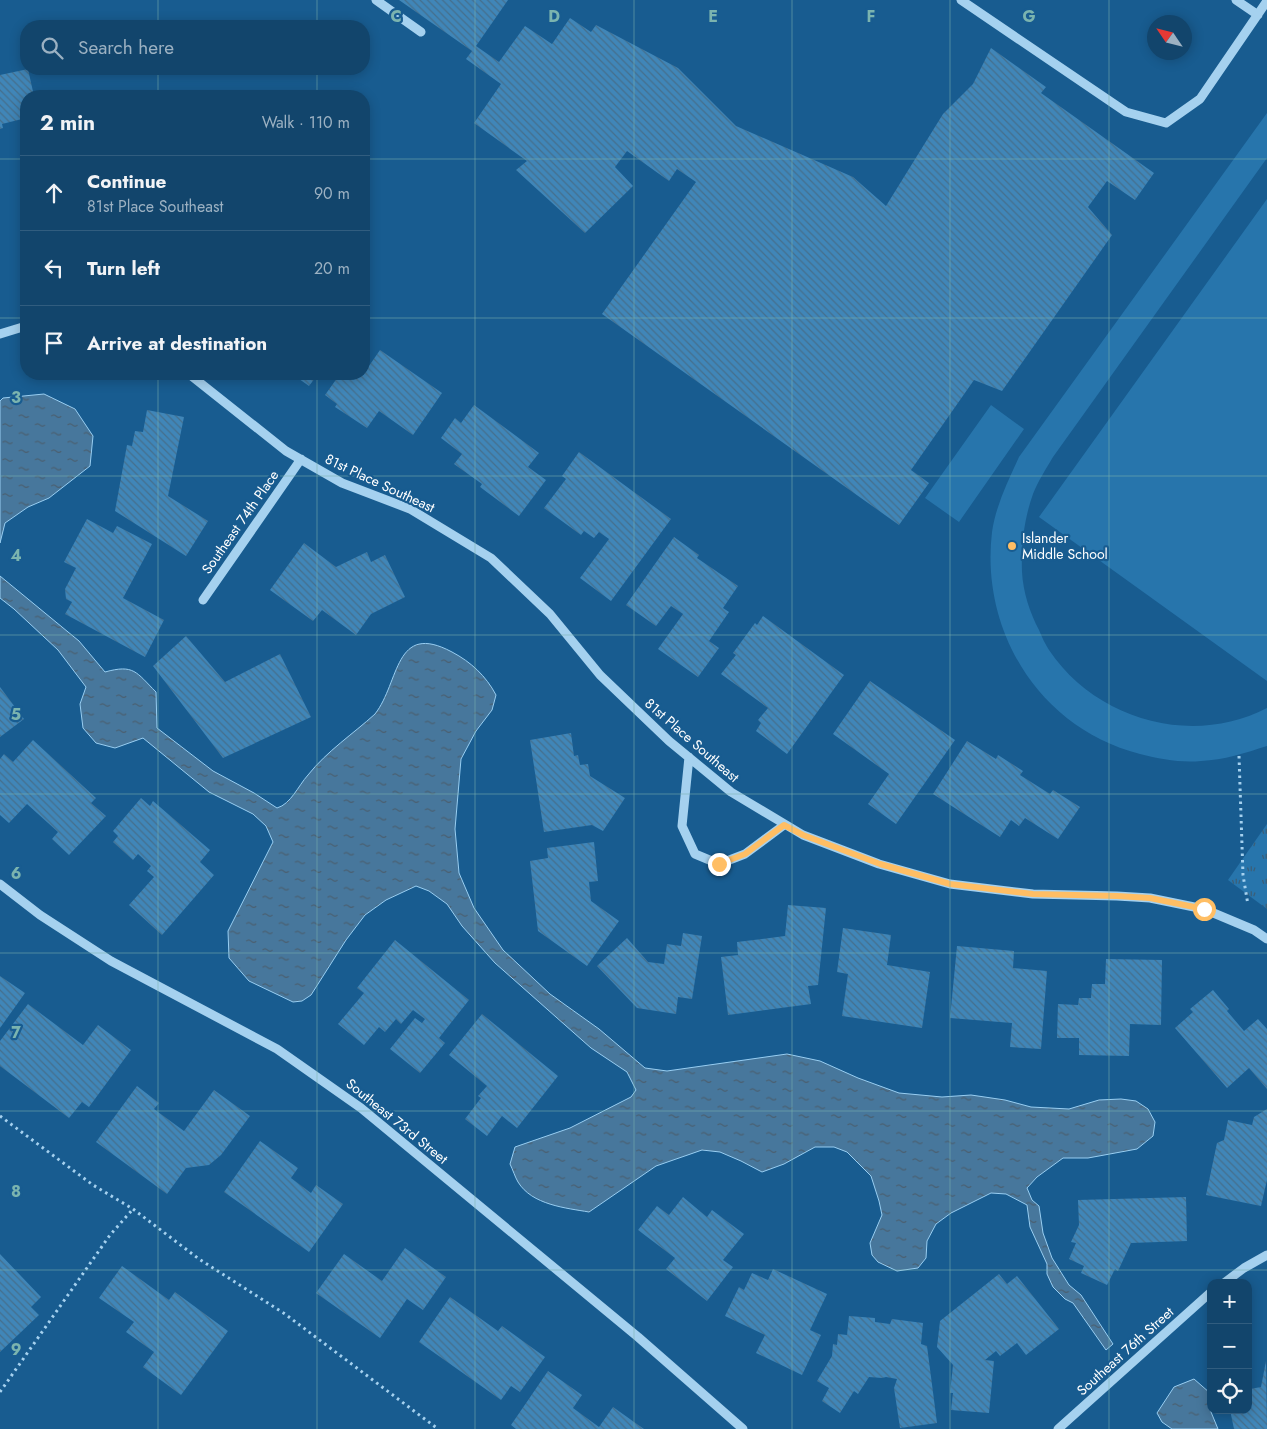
<!DOCTYPE html>
<html lang="en">
<head>
<meta charset="utf-8">
<style>
	body { margin:0; font-family:Jost,sans-serif; background:#1b4c72; color:#f1f3f6 }
	.controls { position:absolute; right:15px; bottom:15px; display:grid; overflow:hidden; border-radius:10px; box-shadow:0 2px 12px #0003 }
	.controls button { width:45px; height:45px; display:grid; place-items:center; padding:0; border:0; border-bottom:1px solid #315d7f; background:#12456c; color:#f1f3f6; font:25px sans-serif }
	.compass { position:absolute; left:1147px; top:15px; width:45px; height:45px; border-radius:50%; background:#12456c; box-shadow:0 2px 12px #0003; rotate:305deg }
	.stop { position:absolute; width:15px; height:15px; margin:-11px; border:4px solid #ffbe64; border-radius:50%; background:#fff }
	.stop.end { background:#ffbe64; border-color:#fff; box-shadow:0 1px 5px #0008 }
	.list { margin:0; padding:0; list-style:none }
	h2 { display:flex; justify-content:space-between; align-items:center; height:65px; margin:0; padding:0 20px; font-size:21px }
	h2 small { font-size:16px; font-weight:400; color:#9cb1c2 }
	.list li { display:grid; grid-template-columns:32px 1fr auto; gap:15px; align-items:center; box-sizing:border-box; height:75px; padding:0 20px; border-top:1px solid #315d7f }
	.list b { display:block; font-size:19px; white-space:nowrap }
	.list p { margin:0; font-size:16px; white-space:nowrap; color:#9cb1c2 }
	.list em { font-size:16px; font-style:normal; color:#9cb1c2 }
	.icon { flex:none; width:28px; height:28px; fill:none; stroke:currentColor; stroke-width:2; stroke-linecap:round; stroke-linejoin:round }
	.map { position:relative; flex:none; width:1267px; height:1429px; overflow:hidden }
	.search { position:absolute; background:#12456c; box-shadow:0 2px 12px #0003; left:20px; top:20px; width:350px; height:55px; display:flex; align-items:center; gap:12px; box-sizing:border-box; padding:0 18px; border-radius:20px; color:#9cb1c2; font-size:19px }
	.panel { position:absolute; background:#12456c; box-shadow:0 2px 12px #0003; left:20px; top:90px; width:350px; height:290px; border-radius:20px }
	.map>svg:first-child { display:block }
	.grass { fill:url(#grass-tufts) }
	.pitch { fill:#2775ac }
	.water { fill:url(#water-ripples); stroke:#98cef2 }
	.building { fill:url(#building-back-hatch) }
	.lines { fill:none; stroke-linecap:round; stroke-linejoin:round }
	.path { stroke:#a5d1ef; stroke-width:3; stroke-dasharray:2.5 4; stroke-linecap:butt }
	.minor { stroke:#a5d1ef; stroke-width:9 }
	.route { stroke:#ffbe64; stroke-width:6 }
	.grid { fill:none; stroke:#7bb4af; stroke-width:1; stroke-opacity:0.55 }
	.poi-dot { fill:#ffbe64; stroke:#185c90; stroke-width:2 }
	.labels { text-anchor:middle; stroke-width:4.5; stroke-linejoin:round; paint-order:stroke }
	.street-label { font-size:14px; fill:#fff; stroke:#185c90 }
	.poi-label { font-size:14px; fill:#fff; stroke:#185c90; text-anchor:start }
	.grid-label { font-size:16px; text-anchor:middle; font-weight:bold; fill:#7bb4af; stroke:#185c90; stroke-width:4.5; stroke-linejoin:round; paint-order:stroke }
</style>
</head>
<body>
<div class="map">
<svg width="1267" height="1429" viewBox="0 0 1267 1429">
	<defs>
		<pattern id="grass-tufts" width="24" height="20" patternUnits="userSpaceOnUse" patternTransform="scale(1.25)"><rect width="24" height="20" fill="#2775ac"/><path d="M3 7l-1-3M5 7V3M7 7l1-3M15 17l-1-3M17 17v-4M19 17l1-3" fill="none" stroke="#3b5e77"/></pattern>
		<pattern id="water-ripples" width="26" height="14" patternUnits="userSpaceOnUse" patternTransform="scale(1.25)"><rect width="26" height="14" fill="#47779c"/><path d="M2 4q2-2 4 0t4 0M15 11q2-2 4 0t4 0" fill="none" stroke="#4a5f70"/></pattern>
		<pattern id="building-back-hatch" width="6" height="6" patternUnits="userSpaceOnUse" patternTransform="scale(1.25)"><rect width="6" height="6" fill="#4086b8"/><path d="M-1 5l2 2M0 0l6 6M5-1l2 2" fill="none" stroke="#456f8d"/></pattern>
	</defs>
	<rect width="100%" height="100%" fill="#185c90"/>
	<path class="grass" d="M1267,824V909L1228,880Z"/>
	<path class="pitch" d="M1267,113V158L1053,457C1046,469 1038,481 1033,494C1024,519 1021,546 1022,572C1023,592 1030,613 1039,630C1042,637 1045,644 1049,650C1096,720 1192,747 1267,708V746C1245,753 1224,760 1201,761C1181,763 1160,759 1140,754C1041,729 980,633 992,532C996,505 1008,481 1019,457Z
		M1267,199V681L1039,517Z
		M991,405L1024,429L959,522L925,498Z"/>
	<path class="water" d="M44,394L75,409L93,436L90,466L49,498L28,507L5,523L0,543V401L3,398Z
		M0,576L79,641L105,672C134,664 136,672 156,692L157,728L213,771L254,793L277,808C291,804 298,786 308,775C327,751 353,734 375,714C400,682 394,621 452,652C471,662 486,676 496,695L492,710L476,731L461,759L455,829L459,873L474,908L503,950L550,994L599,1029L645,1068L667,1071L787,1054L820,1061L858,1078L899,1093L942,1097L971,1095L1005,1100L1031,1107L1069,1109L1099,1100L1121,1099L1136,1101L1148,1109L1155,1122L1153,1136L1137,1149L1088,1158H1063L1037,1177L1027,1188L1032,1200L1039,1206L1043,1233L1052,1258L1069,1285L1081,1295L1113,1344L1106,1350L1073,1303L1065,1299L1053,1287L1047,1274V1264L1030,1227L1027,1205L1006,1194L991,1193L951,1213L936,1224L927,1241L926,1258L918,1268L897,1271L878,1262L872,1255L870,1243L882,1215L879,1201L871,1176L847,1152L834,1147H815L784,1164L762,1172L741,1161L720,1152L702,1150L656,1166L589,1212C566,1208 532,1205 518,1182C515,1177 513,1170 510,1164L515,1147L570,1128L631,1097L636,1090L627,1072L591,1048L495,963L462,926L447,904L429,891L416,886L386,900L365,915L346,940L311,995L302,1001L293,1002L249,981L229,958L228,931L273,842L266,826L253,814L209,792L143,738L115,748L96,743L83,728L80,704L86,687L58,650L14,609L0,598Z
		M1194,1379L1210,1393L1211,1412L1218,1429H1172L1162,1422L1157,1413L1174,1387Z"/>
	<path class="building" d="M399,0H508L476,46L499,62L525,26L552,44L570,18L591,32L596,25L678,68L736,126L853,177L886,206L943,114L973,84L991,48L1046,87L1041,93L1154,173L1135,200L1107,181L1088,207L1112,235L1002,391L974,380L911,470L929,483L899,525L602,314L696,182L677,169L669,181L627,151L615,167L633,186L585,233L516,170L527,161L474,123L501,84L466,59L472,51Z
		M28,69L34,96H26L24,98L26,118L2,124L3,128L0,129V75Z
		M380,350L442,393L413,435L379,411L367,428L335,407L337,404L325,395L340,374H360L362,376Z
		M292,374H318L309,386Z
		M474,405L539,453L528,467L546,480L519,516L480,487L482,484L454,464L462,454L441,438L455,418L461,423Z
		M147,410L184,417L168,496L208,521L186,556L115,511L127,445L132,446L135,431L143,432Z
		M579,452L671,519L611,601L580,578L609,539L599,532L594,538L584,531L581,535L544,508L566,479L562,476Z
		M87,519L113,533L117,526L152,544L123,598L164,620L145,657L65,614L72,602L66,599L65,589L76,568L64,562Z
		M674,537L699,555L697,558L738,586L723,608L729,612L709,641L719,648L698,677L658,649L683,614L671,606L656,626L626,605Z
		M304,543L336,567L367,552L371,562L385,555L405,597L371,614L356,635L322,610L313,621L270,590Z
		M763,616L844,675L787,754L756,731L761,723L758,720L768,708L721,674L736,655L733,653L755,623L757,625Z
		M186,636L225,682L280,654L311,717L223,758L153,666Z
		M870,681L955,740L896,824L868,804L889,774L833,734Z
		M0,687L24,719L0,737Z
		M571,733L574,756L578,755L580,765L588,764L590,776L625,798L603,831L592,825L544,832L530,740Z
		M33,740L96,798L91,803L106,816L69,855L52,839L58,832L27,804L9,823L0,815V759L4,754L13,762Z
		M967,741L996,759L998,755L1023,771L1020,775L1050,794L1053,790L1080,807L1058,839L1025,818L1019,826L1011,820L1000,837L933,794Z
		M141,798L150,806L153,801L210,850L200,862L214,875L162,935L129,905L154,877L147,871L151,866L138,854L133,860L113,842L118,836L113,831Z
		M594,842L598,881L589,882L591,901L619,921L587,966L538,931L530,861L548,858L547,848Z
		M788,905L826,908L818,985L808,986L811,1004L728,1015L721,957L738,955L737,942L785,936Z
		M843,928L891,935L887,965L930,972L922,1028L842,1016L848,974L837,972Z
		M683,933L702,936L692,999L678,997L676,1014L637,1008L597,966L627,938L648,962L664,964L667,944L681,946Z
		M395,940L469,1000L439,1038L445,1043L420,1073L390,1049L415,1018L422,1023L425,1019L413,1010L401,1024L396,1019L385,1032L379,1027L364,1045L338,1024L364,993L357,988Z
		M957,946L1014,951L1013,968L1047,971L1041,1049L1010,1047L1012,1023L950,1018Z
		M1106,959L1162,960L1161,1025L1130,1024L1129,1056L1079,1055V1038H1057L1058,1004L1078,1005L1079,998H1091L1092,984H1105Z
		M0,976L25,993L0,1028Z
		M1213,990L1229,1009L1227,1011L1244,1031L1258,1019L1267,1029V1089L1249,1068L1227,1088L1175,1028L1193,1012L1190,1009Z
		M28,1004L83,1045L98,1025L131,1050L89,1107L82,1102L69,1118L0,1066V1041Z
		M482,1014L558,1076L517,1128L502,1116L487,1136L465,1119L481,1098L478,1096L487,1086L449,1055Z
		M137,1086L159,1103L154,1109L184,1131L214,1090L250,1116L221,1155L209,1165L186,1168L167,1194L96,1142Z
		M1267,1109V1180L1261,1206L1206,1195L1217,1143L1224,1140L1228,1120L1252,1125L1254,1117Z
		M260,1141L298,1168L291,1178L311,1193L316,1185L343,1204L309,1252L224,1192Z
		M683,1197L707,1217L712,1210L744,1234L723,1260L733,1267L707,1301L666,1269L675,1258L638,1230L657,1206L669,1215Z
		M1186,1197L1187,1241L1131,1243L1118,1271L1115,1269L1107,1285L1081,1273L1084,1266L1069,1259L1076,1243L1071,1242L1079,1225L1078,1200Z
		M405,1248L446,1277L423,1310L407,1299L380,1338L316,1293L344,1254L382,1281Z
		M0,1254L41,1297L31,1307L39,1315L0,1352Z
		M122,1266L169,1300L175,1292L228,1331L181,1395L143,1367L154,1352L126,1332L134,1322L99,1298Z
		M773,1269L827,1294L810,1330L821,1335L802,1375L756,1353L765,1335L725,1316L739,1287L744,1290L752,1273L768,1280Z
		M999,1274L1007,1284L1017,1276L1059,1329L1026,1355L1017,1343L1000,1356L996,1351L985,1360L994,1361L989,1413L951,1410L953,1393H950L953,1365L937,1347L940,1321Z
		M450,1297L498,1331L502,1326L545,1357L520,1392L511,1386L501,1400L419,1342Z
		M849,1316L875,1318V1322L890,1324L892,1319L923,1323L921,1344L927,1346L937,1423L900,1428L894,1388L897,1379L886,1377L882,1378L869,1377L858,1394L854,1391L840,1413L822,1401L829,1388L817,1381L832,1356L833,1344L837,1345L838,1334L847,1335Z
		M1266,1361L1267,1429H1234L1230,1410H1248V1393H1251L1250,1389L1261,1387Z
		M548,1371L582,1395L573,1408L599,1427L613,1407L644,1429H516L511,1425Z"/>
	<g class="lines">
		<path class="path" d="M1239,756L1243,875L1248,905
			M0,1116L93,1185L133,1209L199,1259L285,1314L438,1429
			M0,1392L110,1235L133,1209"/>
		<path class="minor" d="M376,0L421,32
			M961,0L1126,112L1166,123L1200,99L1267,1
			M1236,0L1258,15
			M0,334L26,326
			M189,374L286,451L342,483L410,509L491,558L550,614L600,675L669,741L731,792L803,835L879,864L950,884L1033,894L1117,896L1150,898L1204,909L1254,930L1267,939
			M203,600L301,459
			M689,757L682,826L695,854L719,864L745,854L784,825
			M0,884L40,915L111,961L277,1049L361,1108L638,1337L743,1429
			M1224,1283L1244,1268L1267,1255
			M1058,1429L1211,1292"/>
	</g>
	<g class="lines">
		<path class="route" d="M719,864L745,854L784,825L803,835L880,864L950,884L1033,894L1117,896L1150,898L1204,909"/>
	</g>
	<path class="grid" d="M158,0V26M317,0V26M475,0V1429M634,0V1429M792,0V1429M950,0V1429M1109,0V1429M158,69V96M317,69V96M0,159H26M364,159H1267M0,318H26M364,318H1267M158,374V1429M317,374V1429M0,476H1267M0,635H1267M0,794H1267M0,953H1267M0,1111H1267M0,1270H1267"/>
	<circle class="poi-dot" cx="1012" cy="546" r="5"/>
	<g class="labels">
		<g class="street-label">
			<text transform="translate(380 483) rotate(25)" y="5">81st Place Southeast</text>
			<text transform="translate(240 522) rotate(-55)" y="5">Southeast 74th Place</text>
			<text transform="translate(692 740) rotate(41)" y="5">81st Place Southeast</text>
			<text transform="translate(397 1121) rotate(39)" y="5">Southeast 73rd Street</text>
			<text transform="translate(1125 1351) rotate(-42)" y="5">Southeast 76th Street</text>
		</g>
		<g class="poi-label">
			<text x="1022" y="543">Islander<tspan x="1022" dy="16">Middle School</tspan></text>
		</g>
	</g>
	<g class="grid-label">
		<text x="396" y="22">C</text>
		<text x="554" y="22">D</text>
		<text x="713" y="22">E</text>
		<text x="871" y="22">F</text>
		<text x="1029" y="22">G</text>
		<text x="16" y="403">3</text>
		<text x="16" y="561">4</text>
		<text x="16" y="720">5</text>
		<text x="16" y="879">6</text>
		<text x="16" y="1038">7</text>
		<text x="16" y="1197">8</text>
		<text x="16" y="1355">9</text>
	</g>
</svg>
<div class="controls">
<button>+</button>
<button>−</button>
<button><svg class="icon" aria-label="locate" viewBox="0 0 24 24"><circle cx="12" cy="12" r="6"/><path d="M12 2v4M12 18v4M2 12h4M18 12h4"/></svg></button>
</div>
<svg class="compass" viewBox="-18 -18 36 36"><path d="M0-13l5 13h-10z" fill="#e53935"/><path d="M0 13l5-13h-10z" fill="#9cb1c2"/></svg>
<div class="stop" style="left:1204px;top:909px"></div>
<div class="stop end" style="left:719px;top:864px"></div>
<div class="search"><svg class="icon" aria-label="search" viewBox="0 0 24 24"><circle cx="10" cy="10" r="6"/><path d="M15 15l6 6"/></svg>Search here</div>
<section class="panel">
<h2>2 min<small>Walk · 110 m</small></h2>
<ul class="list">
<li><svg class="icon" aria-label="ahead" viewBox="0 0 24 24"><path d="M12 20V5M6 11l6-6 6 6"/></svg><div><b>Continue</b><p>81st Place Southeast</p></div><em>90 m</em></li>
<li><svg class="icon" aria-label="left" viewBox="0 0 24 24"><path d="M17 20v-9H6M10 6l-5 5 5 5"/></svg><div><b>Turn left</b></div><em>20 m</em></li>
<li><svg class="icon" aria-label="arrive" viewBox="0 0 24 24"><path d="M6 21V4h12l-3 4 3 4H6"/></svg><div><b>Arrive at destination</b></div></li>
</ul>
</section>
</div>
</body>
</html>
